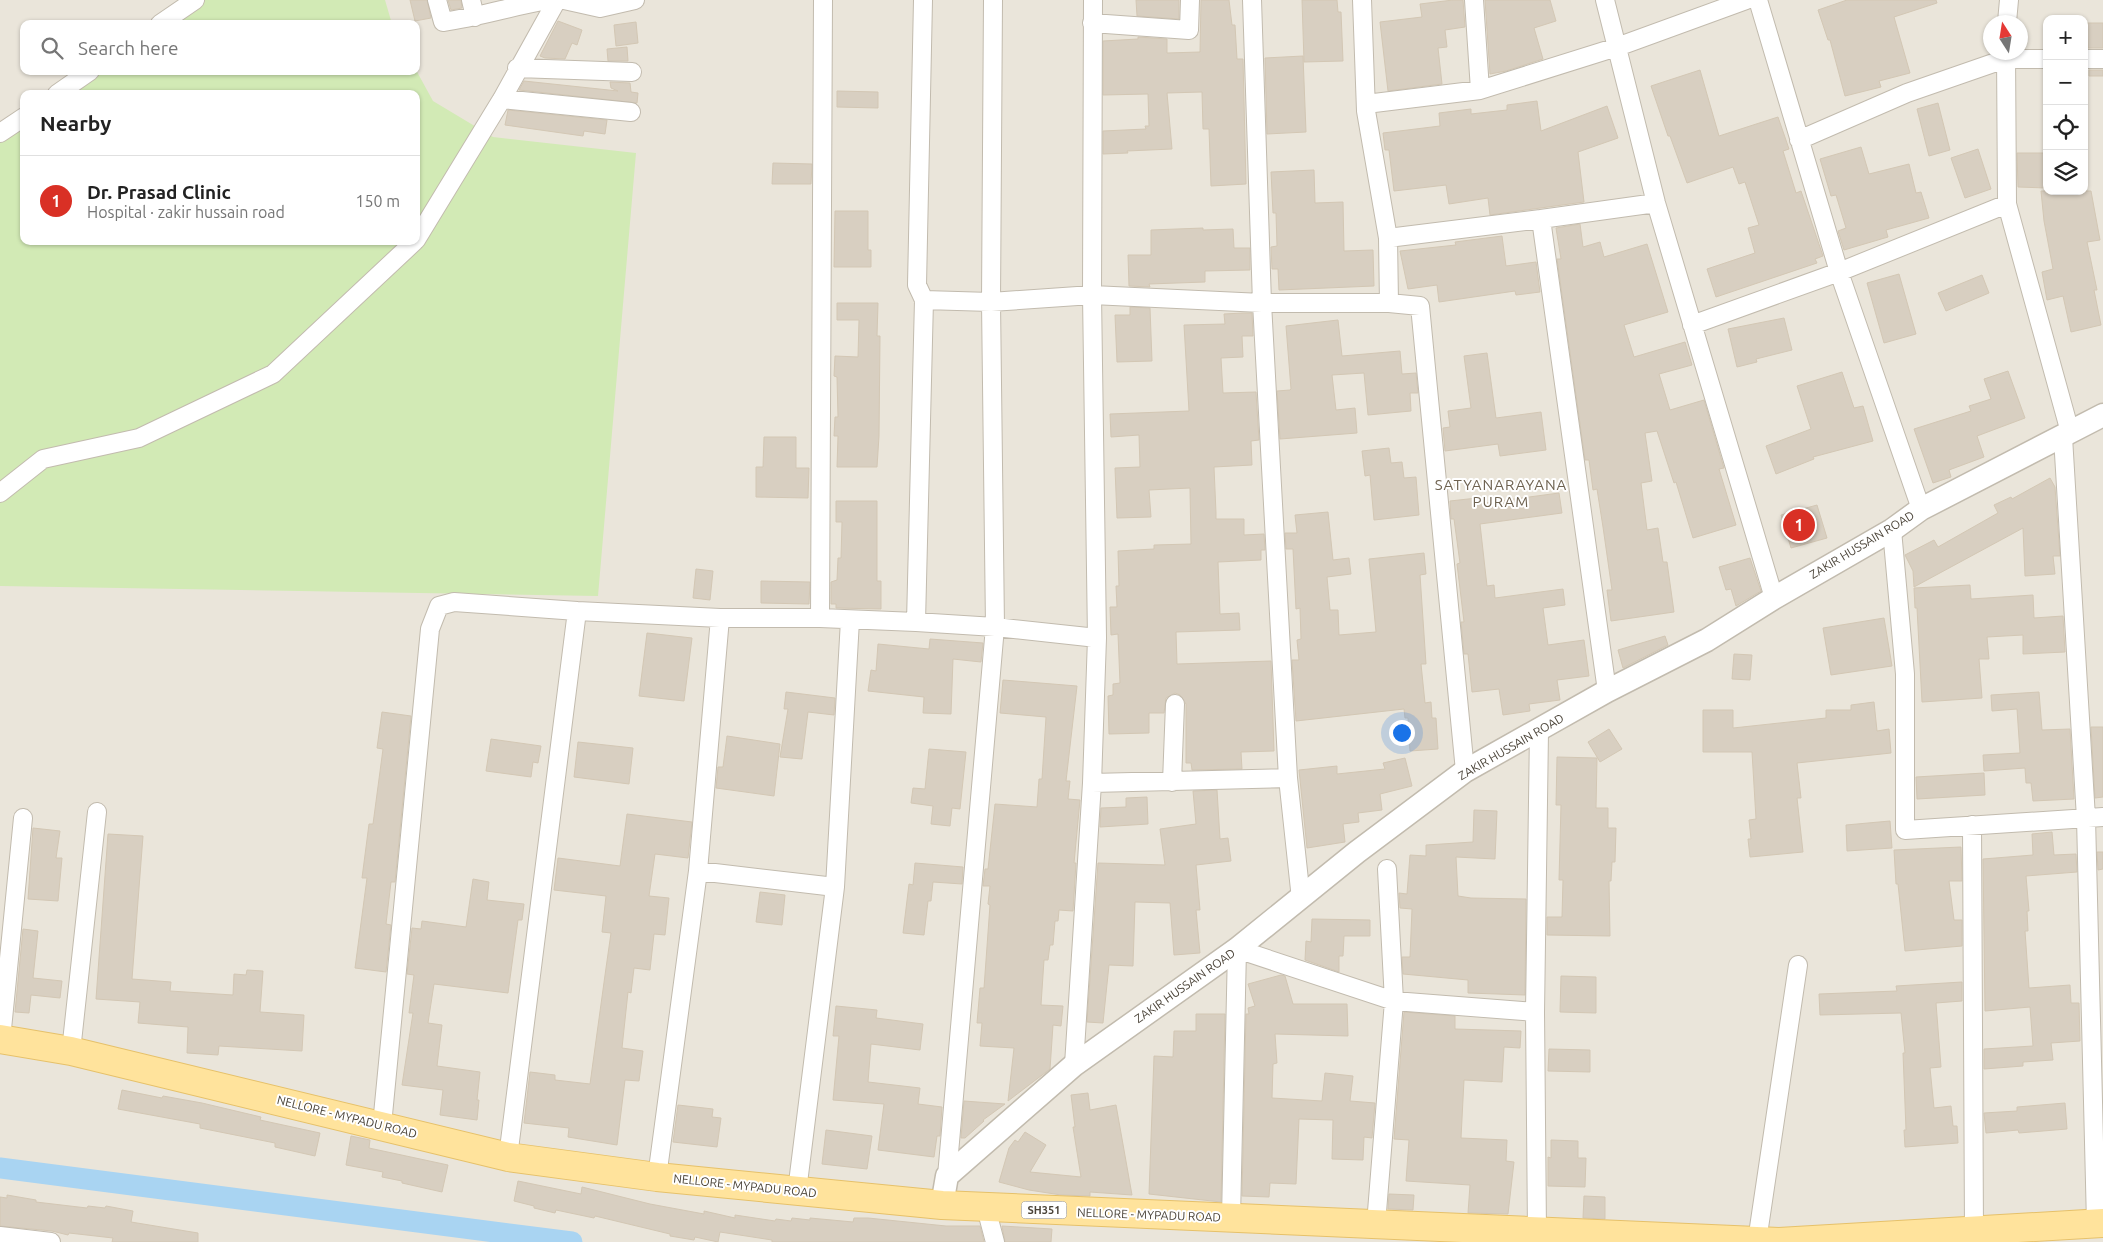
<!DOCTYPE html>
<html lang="en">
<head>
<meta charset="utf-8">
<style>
	body { margin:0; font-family:Ubuntu,sans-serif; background:#f2f2f2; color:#222 }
	.controls { position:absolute; right:15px; top:15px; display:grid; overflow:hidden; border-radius:10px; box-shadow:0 1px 4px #0004 }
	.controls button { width:45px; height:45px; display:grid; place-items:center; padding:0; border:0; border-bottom:1px solid #e0e0e0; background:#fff; color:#222; font:25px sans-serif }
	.compass { position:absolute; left:1983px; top:15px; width:45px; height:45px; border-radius:50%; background:#fff; box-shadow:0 1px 4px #0004; rotate:348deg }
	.you { position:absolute; left:1401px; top:732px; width:18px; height:18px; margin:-12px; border:4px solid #fff; border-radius:50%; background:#1a73e8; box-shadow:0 0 0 8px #1a73e833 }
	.badge { display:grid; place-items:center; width:32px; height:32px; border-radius:50%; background:#d93025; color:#fff; font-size:16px; font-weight:700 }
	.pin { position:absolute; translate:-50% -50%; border:2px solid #fff; box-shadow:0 1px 5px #0006 }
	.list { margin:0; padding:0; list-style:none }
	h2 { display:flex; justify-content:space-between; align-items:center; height:65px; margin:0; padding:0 20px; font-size:21px }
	h2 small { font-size:16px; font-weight:400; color:#767676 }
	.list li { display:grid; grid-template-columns:32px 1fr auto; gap:15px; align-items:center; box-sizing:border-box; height:90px; padding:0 20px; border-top:1px solid #e0e0e0 }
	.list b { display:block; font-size:19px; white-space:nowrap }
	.list p { margin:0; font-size:16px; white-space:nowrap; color:#767676 }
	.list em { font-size:16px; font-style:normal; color:#767676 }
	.icon { flex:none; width:28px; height:28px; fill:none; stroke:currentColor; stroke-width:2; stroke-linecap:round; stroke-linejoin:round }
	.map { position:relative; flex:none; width:2103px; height:1242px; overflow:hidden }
	.search { position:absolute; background:#fff; box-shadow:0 1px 4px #0004; left:20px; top:20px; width:400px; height:55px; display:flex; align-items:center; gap:12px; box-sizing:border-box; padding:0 18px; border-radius:10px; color:#767676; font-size:19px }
	.panel { position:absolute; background:#fff; box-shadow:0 1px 4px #0004; left:20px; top:90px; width:400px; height:155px; border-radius:10px }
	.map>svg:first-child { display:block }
	.residential { fill:#eae5da; fill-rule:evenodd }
	.green { fill:#d2eab5 }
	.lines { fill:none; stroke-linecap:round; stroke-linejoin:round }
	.canal { stroke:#a9d4f2; stroke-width:21 }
	.building { fill:#d8cfc1; stroke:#d3c7b4 }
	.minor-casing { stroke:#c2bbae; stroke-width:20 }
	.tertiary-casing { stroke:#c2bbae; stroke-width:25 }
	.primary-casing { stroke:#e6c16a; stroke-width:30 }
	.minor { stroke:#fff; stroke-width:18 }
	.tertiary { stroke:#fff; stroke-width:22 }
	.primary { stroke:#ffe39c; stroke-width:28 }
	.labels { text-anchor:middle; stroke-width:4; stroke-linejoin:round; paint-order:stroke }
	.shield { fill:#fff; stroke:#817c74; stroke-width:1 }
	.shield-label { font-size:11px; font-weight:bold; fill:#4b4439 }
	.street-label { font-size:12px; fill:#4b4439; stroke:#fff }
	.quarter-label { font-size:15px; letter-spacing:1px; fill:#6e6250; stroke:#fff }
</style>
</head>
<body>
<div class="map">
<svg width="2103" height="1242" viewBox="0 0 2103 1242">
	<rect width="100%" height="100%" fill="#f6f3ec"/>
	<path class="residential" d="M0,0H2103V1242H0ZM2047,19H2084V191H2047ZM1990,22H2020V52H1990ZM24,24H416V71H24ZM24,94H416V241H24Z"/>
	<path class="green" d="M191,0H385L392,24H155Z
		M416,70L433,101L493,137L636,153L598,596L0,586V126L24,110V241H416V94H49L83,71Z"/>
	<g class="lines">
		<path class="canal" d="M0,1168L572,1242"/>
	</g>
	<path class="building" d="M410,0H427L431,18L415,21Z
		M448,0H461L462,8L451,10Z
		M1136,0H1179V19L1137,16Z
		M1201,0H1229L1232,25H1235L1237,59H1243L1246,184L1211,186L1209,129H1203L1202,92L1167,93L1172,149L1127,151L1128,153L1103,154V131L1146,129L1145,126H1149L1148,94L1103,95V41L1138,39V37L1167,39V53L1200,52Z
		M1302,0H1337L1338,12H1341L1343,61L1304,62Z
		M1453,0H1463L1465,27L1445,30L1447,47L1438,48L1442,84L1388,91L1380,22L1422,17L1420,4Z
		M1485,0H1550L1556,21L1534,28L1543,59L1506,71L1490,74Z
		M1847,0H1936L1937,3L1894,17L1910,73L1879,81L1881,87L1845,96L1830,40H1828L1818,10Z
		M558,21L582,30L577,45L572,43L565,59L545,58L540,56Z
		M636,22L638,43L616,46L614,25Z
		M2087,23H2103V48H2088Z
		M627,47L628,61H608L607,49Z
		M1303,56L1306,132L1267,134L1265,58Z
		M1700,70L1719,136L1778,117L1789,149L1783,151L1796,193L1801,191L1823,256L1815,259L1817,263L1716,297L1707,269L1755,253L1748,228L1759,225L1745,182L1739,184L1733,167L1687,183L1670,136H1668L1651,86Z
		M2089,70H2103V76H2089Z
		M524,81L618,91L611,88L610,82L630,83L631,92L638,93L637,103L519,90Z
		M837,91L878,92V108L837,107Z
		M1537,101L1541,131L1607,106L1618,138L1578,152L1584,202L1490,215L1488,198L1449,204L1446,185L1394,191L1389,150H1385L1383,133L1440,126L1439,113L1471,109V114L1507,110V105Z
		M1938,103L1950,150L1929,156L1917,109Z
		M508,110L607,120L605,134L584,131L583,136L505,125Z
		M1861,147L1869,174L1909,164L1916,193L1921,192L1929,218L1886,230L1888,237L1844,250L1838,231L1846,228L1836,195L1831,196L1820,159Z
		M1978,149L1991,189L1965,198L1951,158Z
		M2017,153H2046V188L2018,187Z
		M773,163L812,164L811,184H772Z
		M1314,170L1315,203L1343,202L1344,251L1373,250L1374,286L1279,290L1278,269H1272L1271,247L1277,246L1276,213H1273L1271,172Z
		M2041,191H2091L2100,240L2087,242L2097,290H2094L2101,325L2071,332L2063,296L2047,300L2042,272L2053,269L2044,221Z
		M835,211H868V250H871V267H834Z
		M1580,224L1583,247L1600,242L1604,257L1647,244L1668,312L1624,325L1634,357L1685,342L1692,365L1659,374L1670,410L1704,400L1724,468L1719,469L1736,525L1693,538L1676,482L1674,483L1657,431L1645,433L1652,481L1641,483L1647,530L1658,528L1663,562H1667L1674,612L1611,621L1607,590H1612L1603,527L1597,489L1593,490L1589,460H1585L1557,259H1561L1556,228Z
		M1203,228V230L1233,229L1234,248H1250V270L1205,271V282L1149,284L1150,287L1129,286L1128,255H1151V230Z
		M1502,236L1506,266L1536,262L1540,292L1516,295L1515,291L1439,302L1437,285L1408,289L1400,251L1456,245L1455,242Z
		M1899,274L1916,334L1884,343L1867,283Z
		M1982,275L1989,293L1946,311L1938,293Z
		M837,303H878L877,336H880L879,436L877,467H837L838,436H834L835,417H838L837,377L834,376L835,356L858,357L859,320H837Z
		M1130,307L1150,308L1152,361L1117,362L1115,315H1130Z
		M1243,313H1252L1253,336H1242L1243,357L1221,358L1223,393L1256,392L1259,440L1251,441L1252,465L1214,467L1216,513V519H1244V535L1264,534L1265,550H1261V560L1218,562L1220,614L1239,613L1240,630L1176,632L1177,664L1271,661L1274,751L1241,752L1242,769L1192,770L1191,763H1186V704L1180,695L1175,693L1166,698L1164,713H1149V733L1109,734L1108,696L1113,695V684L1120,683L1118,634L1111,635L1110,607H1117L1116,586H1119L1118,551L1154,549V545L1191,544L1190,488L1149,490L1151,517L1117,518L1115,468L1140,467L1139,435L1111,437L1110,414L1189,411L1184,325L1225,324L1224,314Z
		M1784,318L1792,350L1756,359L1757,362L1737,367L1728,329Z
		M1338,320L1342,356L1400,351L1402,374L1416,373L1418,393H1410L1411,411L1368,415L1364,373L1332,375L1336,410L1355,408L1357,433L1280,439L1277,391L1290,390L1291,389L1286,326Z
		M1487,353L1496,418L1541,412L1546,450L1500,456L1498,444L1445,451L1443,428L1450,427L1448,411L1471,408L1464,356Z
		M2008,371L2025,418L1977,436L1984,457L1949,470L1951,477L1933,483L1914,429L1971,411L1969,406L1991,399L1984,379Z
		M1842,372L1854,408L1863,406L1873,441L1813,457L1814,459L1776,474L1766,446L1811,429L1797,386Z
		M764,437H796V468H809L808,498L756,497V467H763Z
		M1389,448L1391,463L1402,462L1404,478L1416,477L1419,515L1374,520L1370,475L1365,476L1362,451Z
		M2050,478L2055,487L2060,556H2053L2055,574L2025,576L2023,528L1914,587L1913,571L1905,555L1934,540L1938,547L1998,513L1994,505L2011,497L2012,499Z
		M1559,493L1562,513L1480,524L1487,586L1494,585L1495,598L1563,589L1565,605L1543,608L1548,645L1584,640L1589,676L1557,680L1560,700L1529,704L1530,711L1503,715L1499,689L1472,692L1468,654H1464L1461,622H1464L1457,564L1460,563L1454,519H1451L1450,501L1477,498V504Z
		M836,501H877V581H881V609L836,608V604H831V582L837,580L838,558H841L842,522H836Z
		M1817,505L1827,538L1791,548L1781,515Z
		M1328,512L1333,560L1349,558L1351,574L1327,577L1330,610H1338L1339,635L1376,632L1369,559L1424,553L1426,574L1420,575L1426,664H1421L1425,703L1431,702L1432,718H1436L1438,749L1410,751L1408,718H1405L1404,709L1296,721L1292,660H1299L1297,640L1301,639L1300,608L1296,609L1293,549H1286L1285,533H1297L1295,515Z
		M1750,558L1761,591L1736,606L1731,589L1726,590L1719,567Z
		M696,569L713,571L710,600L693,598Z
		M761,581L810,582L809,604L761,603Z
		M1970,585L1971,599L2033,595L2034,618L2063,616L2065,652L2023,654V635L1987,637L1989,659H1979L1982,698L1922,702L1917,608H1915L1914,588Z
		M1884,618L1892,666L1831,675L1823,628Z
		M647,633L692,638L684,701L639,696Z
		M1665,636L1668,645L1623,668L1618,650Z
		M930,639L983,643L981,662L953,659L951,714L923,713L924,697L868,691L871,670L876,671L878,644L929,649Z
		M1734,654L1752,655L1750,680L1732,679Z
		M1003,680L1077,686L1066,781H1070L1068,799L1080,800L1074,863H1076L1073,911L1059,910L1058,921H1055L1053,945H1050L1048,960H1044L1041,1005L1063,1006L1061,1026L1053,1025L1050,1069L1008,1101L1014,1048L980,1046L982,1023H977L980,988H984L990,905L988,904L990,886H983L985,869H988L995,804L1037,807L1039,779H1042L1046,717L1000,713Z
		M786,692L835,698L834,715L808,712L802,759L780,757L788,709H784Z
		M2039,692L2042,730L2070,729L2074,799L2033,801L2031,783H2026L2025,768L1984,771L1983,755L2020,753L2017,709L1992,711L1991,695Z
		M1874,702L1877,731L1889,729L1891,753L1797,763L1801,798H1797L1803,852L1750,857L1748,839H1751L1749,820L1756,819L1752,752H1703V710H1733V728L1826,718V710H1851V705Z
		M382,712L411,716L395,882H391L386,924L391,925L386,972L355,968L367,878H362L369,824H373L383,749L377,748Z
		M2091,727H2103V797L2095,798Z
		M1609,729L1622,749L1600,762L1588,742Z
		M727,736L780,744L774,796L716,788L718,767H723Z
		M491,739L541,746L538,763L533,762L531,777L486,771Z
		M578,742L633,748L629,784L574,777Z
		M929,749L966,752L960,809L952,808L950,826L931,824L933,806L911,803L913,788L925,789Z
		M1557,757L1597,758L1596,808H1608V828H1616L1615,862H1612L1611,881H1609L1610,936L1547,935V917H1562L1563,880H1559L1561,805H1556Z
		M1405,758L1412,786L1380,794L1382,810L1358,813L1359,822L1343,824L1345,842L1307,848L1299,770L1337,766V774L1385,769L1383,763Z
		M1984,773L1985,795L1917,799L1916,777Z
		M1217,790L1220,839L1228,838L1231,861L1196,865L1200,910H1196L1200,953L1174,955L1170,903L1135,902L1133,966L1109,965L1103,1023L1087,1022L1098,863L1165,865L1160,829L1196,824L1193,791Z
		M1147,797L1148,824L1100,827L1101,808L1126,807V798Z
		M1474,810L1497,811L1495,859L1456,857L1458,896L1471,898L1526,899L1525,995L1468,993V980L1403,974L1402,957H1410L1412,909L1400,908L1399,893L1407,894L1410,855L1426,856V845L1473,842Z
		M627,814L692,822L688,858L655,854L649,896L669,898L665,935L654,934L650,970L634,968L631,993L628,992L622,1048L643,1051L639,1081L625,1080L617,1145L568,1137L569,1128L524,1123L530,1072L555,1075V1080L590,1084L606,968L611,933L602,932L606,896L554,890L558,858L620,866Z
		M1890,821L1892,848L1847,851L1846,825Z
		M33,828L60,831L56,858H62L58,901L28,899Z
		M2052,832L2054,855L2076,854L2077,872L2026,876L2029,911H2027L2028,931H2025L2029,988L2070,985L2071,1003H2079L2080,1041L2051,1043L2053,1060L2023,1062V1066L1984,1069V1049L2033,1046L2030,1007L1985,1011L1983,859L2033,855L2032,834Z
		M108,834L143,836L132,979L171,982L170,991L233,995L234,974L246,975L247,970L263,971L260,1012L304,1015L302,1051L219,1046L218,1055L187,1053L188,1027L138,1023L140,1002L96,999Z
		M1961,847L1962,881H1949L1954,920H1962V946L1905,951L1898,884H1896L1894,850Z
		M2097,852H2103V869L2098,870Z
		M915,863L963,867L962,884L933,882L931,901H928L924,935L903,933L909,884L913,885Z
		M473,879L489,882L487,900L524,904L522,920H518L508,993L434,984L428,1023L442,1025L437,1066L480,1072L477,1100H479L477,1120L440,1115L443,1090L402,1085L413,1013H409L414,975L407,974L412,928L421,929L422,921L466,927Z
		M760,892L785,895L782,925L756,922Z
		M1312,919L1370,920V936H1344L1343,956H1339V972L1305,960L1306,941L1311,942Z
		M23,929L38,931L33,978L62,981L60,998L31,995L29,1013L15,1012Z
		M1281,975L1285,976L1293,1004H1347L1348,1036L1275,1034L1277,1063L1273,1064L1272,1098L1322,1101L1325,1073L1353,1076L1350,1101L1375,1103L1372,1138L1364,1137L1363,1160L1332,1159L1333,1120L1299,1119L1296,1184L1270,1183L1269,1197L1242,1196L1246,1014H1249L1248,1008L1255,1006L1248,984Z
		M1561,976L1596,977V1013L1560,1012Z
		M1962,982V1001L1936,1003L1941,1067L1930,1068L1934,1108L1951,1106L1953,1126H1957L1958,1143L1905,1147L1904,1130H1906L1903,1053H1905L1901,1013L1820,1015L1819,994L1897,991L1896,986Z
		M836,1006L877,1010L876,1018L923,1024L920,1050L871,1044L868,1082L920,1088L918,1104L942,1107L940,1136H937L934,1157L878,1150L884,1104L833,1100L839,1036H833Z
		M1404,1012L1455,1016V1029L1521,1031L1520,1048L1504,1047L1502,1082L1464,1080L1461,1138L1507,1140L1506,1161L1514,1162L1508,1214L1468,1213L1470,1185L1406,1181L1409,1140L1394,1139Z
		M1196,1014H1225L1221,1202L1149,1194L1154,1056L1173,1057L1174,1031H1196Z
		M1549,1049L1590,1050V1072L1548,1071Z
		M122,1090L162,1098L163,1096L202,1103L261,1117L260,1120L320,1133L315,1156L275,1147V1143L200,1128V1124L118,1109Z
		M1088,1093L1090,1110L1116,1105L1132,1195L1090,1192V1196L1061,1195L1029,1190L999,1182L1009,1148L1015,1140L1018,1142L1025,1132L1046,1145L1030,1172L1081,1177L1073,1127H1075L1071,1095Z
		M964,1101L1005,1104L983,1120L984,1121L965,1138H961Z
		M2065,1103L2067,1129L2019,1133L2018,1130L1986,1133L1984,1113L2017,1111V1107Z
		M678,1105L713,1109L712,1117L721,1118L717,1147L673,1142Z
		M826,1130L872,1136L867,1169L822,1164Z
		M351,1136L370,1140L369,1148L448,1165L442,1192L402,1183V1181L382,1177L383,1172L346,1165Z
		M1551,1140L1578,1141V1158H1586L1585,1187L1548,1186V1157L1551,1158Z
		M518,1181L581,1194L582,1187L650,1204L704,1214V1211L735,1218V1215L775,1221L776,1219L791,1221L792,1218L810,1220V1218L853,1222L854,1218H868L946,1226H980L984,1242H772V1240L720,1232L718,1242L695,1237L694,1240L670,1236V1234L595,1216L594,1218L556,1210L555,1213L534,1208V1206L514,1201Z
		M1389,1194L1414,1195L1413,1210L1388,1209Z
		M7,1195L36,1200V1202L87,1208L88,1206L105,1208L106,1206L133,1211L131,1222L198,1233V1242H112L113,1238L69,1233L68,1235L52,1231L0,1226V1197L7,1198Z
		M1584,1196L1605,1197V1219L1583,1218Z
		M1002,1226L1052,1229L1051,1242H1005Z"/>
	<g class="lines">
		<g class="minor-casing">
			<path id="minor" d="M437,0L443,22C479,17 513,6 548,0
				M471,0L475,17
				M564,0L600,8L635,0
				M1252,0L1262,303L1288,778L1301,899
				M1362,0L1366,111L1388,238L1389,303L1420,306L1465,771
				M1474,0L1480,90
				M1605,0L1656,203L1774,598
				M1758,0L1839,272L1921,509
				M2007,22L2009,0
				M1092,23L1189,30L1190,0
				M160,24L195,0
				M2006,52L2007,204L2070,432
				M2084,59H2103
				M517,68L632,72
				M57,94L90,71
				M502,99L631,112
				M1366,104L1480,90L1617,47L1746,0
				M0,133L24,117
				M1799,140L1907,93L2005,59H2047
				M1541,219L1607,691
				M1388,238L1541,219L1656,203
				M416,240L502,99L557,0
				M924,300L991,302L1092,295L1262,303H1389
				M1692,325L1839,272L2007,204
				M2063,437L2086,818L2096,1223
				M0,493L43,459L139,438L273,374L415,241
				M1892,530L1905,674V830L2103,817
				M820,618L823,0
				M916,622L924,300L917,285L923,0
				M1172,782L1175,704
				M1092,783L1288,778
				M1972,825L1974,1232
				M698,871L835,887
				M1,1039L23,818
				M71,1051L97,812
				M1074,1065L1092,783L1097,638L1092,295L1093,0
				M382,1125L430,629L439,606L454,602L577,611
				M508,1157L577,611L720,618H820L916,622L995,627L1097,638
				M947,1176L995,627L991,302L993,0
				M657,1177L698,871L720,618
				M797,1191L835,887L850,620
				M986,1208L995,1242
				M1231,1218L1237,949L1394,1001L1535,1012
				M1376,1224L1394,1001L1387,869
				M1537,1231L1535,1012L1539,731
				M0,1236L51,1242
				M1757,1241L1798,965"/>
		</g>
		<g class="tertiary-casing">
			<path id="tertiary" d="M942,1205L947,1176L1074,1065L1237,949L1357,852L1465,771L1607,691L1707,640L1774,598L1892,530L1921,509L2103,415"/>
		</g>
		<g class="primary-casing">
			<path id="primary" d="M0,1039L71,1051L508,1157L657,1177L942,1205L1779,1242L2103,1223"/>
		</g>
		<use href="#minor" class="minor"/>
		<use href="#tertiary" class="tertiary"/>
		<use href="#primary" class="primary"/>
	</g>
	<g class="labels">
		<rect class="shield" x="1021.5" y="1201.5" width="45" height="17" rx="4"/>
		<g class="shield-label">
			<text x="1044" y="1214">SH351</text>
		</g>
		<g class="street-label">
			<text transform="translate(1862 545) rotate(-31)" y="4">ZAKIR HUSSAIN ROAD</text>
			<text transform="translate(1511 747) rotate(-30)" y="4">ZAKIR HUSSAIN ROAD</text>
			<text transform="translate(1185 986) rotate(-35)" y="4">ZAKIR HUSSAIN ROAD</text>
			<text transform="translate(347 1117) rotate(14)" y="4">NELLORE - MYPADU ROAD</text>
			<text transform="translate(745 1186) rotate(6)" y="4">NELLORE - MYPADU ROAD</text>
			<text transform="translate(1149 1215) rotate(2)" y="4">NELLORE - MYPADU ROAD</text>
		</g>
		<g class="quarter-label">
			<text x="1501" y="490">SATYANARAYANA<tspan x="1501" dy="17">PURAM</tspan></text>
		</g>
	</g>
</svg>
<div class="controls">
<button>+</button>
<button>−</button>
<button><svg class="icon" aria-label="locate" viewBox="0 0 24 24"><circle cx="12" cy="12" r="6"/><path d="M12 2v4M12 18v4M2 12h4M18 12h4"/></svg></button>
<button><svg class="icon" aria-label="layers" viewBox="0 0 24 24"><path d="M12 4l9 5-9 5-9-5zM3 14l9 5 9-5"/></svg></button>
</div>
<svg class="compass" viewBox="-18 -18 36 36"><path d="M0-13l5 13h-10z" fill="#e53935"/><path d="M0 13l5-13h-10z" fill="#767676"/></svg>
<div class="you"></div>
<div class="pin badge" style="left:1799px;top:525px">1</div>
<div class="search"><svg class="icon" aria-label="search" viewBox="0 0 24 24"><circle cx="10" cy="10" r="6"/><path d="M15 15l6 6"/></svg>Search here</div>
<section class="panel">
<h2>Nearby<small></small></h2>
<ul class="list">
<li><span class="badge">1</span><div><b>Dr. Prasad Clinic</b><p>Hospital · zakir hussain road</p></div><em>150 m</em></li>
</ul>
</section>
</div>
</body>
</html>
